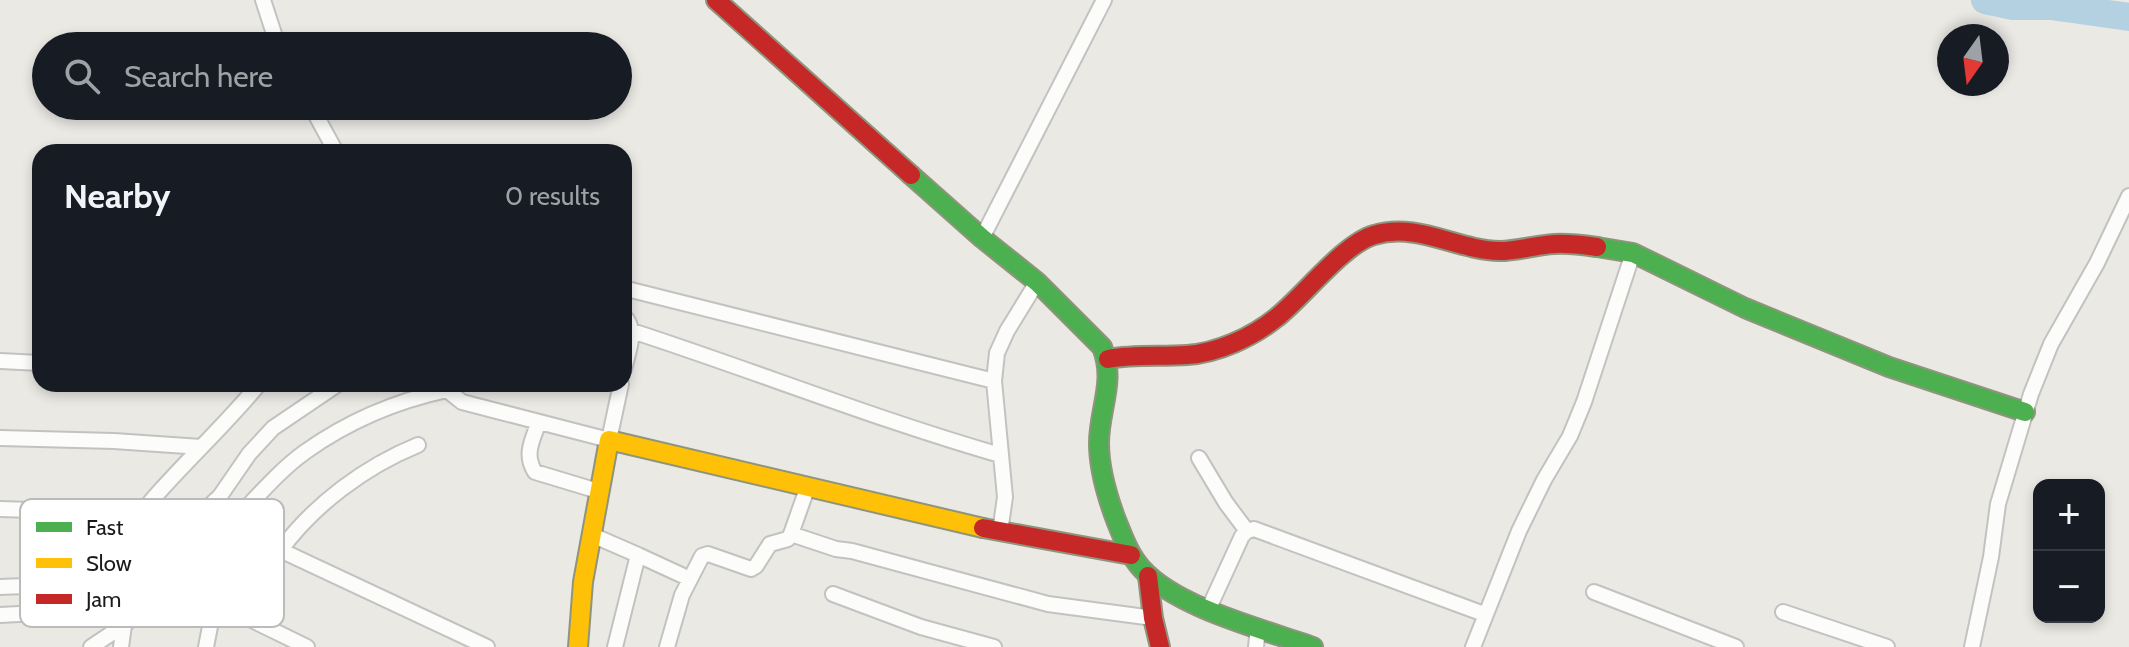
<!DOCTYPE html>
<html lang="en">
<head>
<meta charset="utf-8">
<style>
	body { margin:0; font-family:Cabin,sans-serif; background:#242831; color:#f1f3f6 }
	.controls { position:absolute; right:24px; bottom:24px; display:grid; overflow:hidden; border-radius:16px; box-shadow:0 4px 12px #0003 }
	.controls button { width:72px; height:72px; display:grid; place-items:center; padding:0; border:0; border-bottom:2px solid #363941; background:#171b24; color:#f1f3f6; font:40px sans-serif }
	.compass { position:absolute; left:1937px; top:24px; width:72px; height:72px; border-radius:50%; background:#171b24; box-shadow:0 4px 12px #0003; rotate:194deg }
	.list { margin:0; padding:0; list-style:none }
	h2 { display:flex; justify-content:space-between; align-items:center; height:104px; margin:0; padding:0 32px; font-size:34px }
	h2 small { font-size:26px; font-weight:400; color:#9ea1a6 }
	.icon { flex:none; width:44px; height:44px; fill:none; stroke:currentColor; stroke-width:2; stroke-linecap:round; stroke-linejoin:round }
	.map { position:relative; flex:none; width:2129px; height:647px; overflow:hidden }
	.search { position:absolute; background:#171b24; box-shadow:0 4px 12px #0003; left:32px; top:32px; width:600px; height:88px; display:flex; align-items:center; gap:20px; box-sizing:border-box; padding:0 28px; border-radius:44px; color:#9ea1a6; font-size:30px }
	.panel { position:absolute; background:#171b24; box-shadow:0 4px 12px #0003; left:32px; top:144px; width:600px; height:248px; border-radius:24px }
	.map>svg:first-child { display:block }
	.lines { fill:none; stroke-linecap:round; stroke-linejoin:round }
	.river { stroke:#b3d1e1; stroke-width:28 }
	.street-casing { stroke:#c2c2c0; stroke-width:18 }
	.fast-casing { stroke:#8f947c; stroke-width:22 }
	.slow-casing { stroke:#8f947c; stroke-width:22 }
	.jam-casing { stroke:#8f947c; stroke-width:22 }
	.street { stroke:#fcfcfb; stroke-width:14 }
	.fast { stroke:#4caf50; stroke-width:18 }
	.slow { stroke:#ffc107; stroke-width:18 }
	.jam { stroke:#c62828; stroke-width:18 }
	.key { fill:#fff; stroke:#bbb; stroke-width:2 }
	.key-label { font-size:22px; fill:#1b1b1b }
</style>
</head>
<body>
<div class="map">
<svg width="2129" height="647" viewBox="0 0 2129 647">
	<rect width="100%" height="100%" fill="#eae9e4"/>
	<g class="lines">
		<path class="river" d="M1985,0L2013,6H2051L2129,17"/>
		<g class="street-casing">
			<path id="street" d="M263,0L278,46
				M311,106L336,152
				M982,238L1104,0
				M627,289L994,381
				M624,316C638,330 628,352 624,369
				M632,331C755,371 875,419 1000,455
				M0,361L40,363
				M445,384L447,390L462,402L609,440L621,384
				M538,424C532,441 524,455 535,472L598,491
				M0,438L114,441L201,447
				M1199,458L1226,503L1247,531
				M0,509L32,510L135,524
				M205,510L229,526L487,647
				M229,526C253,502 277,472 305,452C347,422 396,401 447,390
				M1000,532L1005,497L994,381L997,353L1007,331L1037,282
				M791,534L836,549L852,551L1048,604L1153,618
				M592,535L638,555
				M114,544L176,583L307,647
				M280,551C313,505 366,466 418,445
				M0,587C23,586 51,587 72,577C109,559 133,521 159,492C192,455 228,422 259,384
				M1594,592L1736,647
				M833,594L921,627L994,647
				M1209,608L1242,536L1247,531L1254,529L1484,614
				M1783,612L1887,647
				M0,615L56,612L88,595L135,557L151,539L205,510L220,496L249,454L273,428L338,384
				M91,647L124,625L176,583
				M121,647L124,625
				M206,647L215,601
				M615,647L638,555L690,579
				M667,647L682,595L702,556L708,554L751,569L756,566L770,544L788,539L791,534L808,486
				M1256,647L1258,627
				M1473,647L1519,531L1544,480L1570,436L1584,402L1633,253
				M1972,647L1991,557L1998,504L2031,394L2051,344L2097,263L2129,196"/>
		</g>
		<g class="fast-casing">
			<path id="fast" d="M911,175L982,238L1037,282L1102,347C1116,381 1099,409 1099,443C1099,469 1107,496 1116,520C1123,537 1129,555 1142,569C1177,608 1263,629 1313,647
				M1597,247L1633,253L1745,308L1889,367L2025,412"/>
		</g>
		<g class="slow-casing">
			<path id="slow" d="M578,647L583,582L609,440L983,528"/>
		</g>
		<g class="jam-casing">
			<path id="jam" d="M716,0L911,175
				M1108,359C1135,354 1160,357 1187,355C1218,353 1252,337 1276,318C1303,297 1343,244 1374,235C1418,222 1456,250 1500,251C1518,251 1536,245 1554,244C1568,243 1583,245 1597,247
				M983,528L1131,555
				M1148,576L1153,618L1160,647"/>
		</g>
		<use href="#street" class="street"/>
		<use href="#fast" class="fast"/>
		<use href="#slow" class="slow"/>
		<use href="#jam" class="jam"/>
	</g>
	<rect x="20" y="499" width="264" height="128" rx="12" class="key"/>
	<rect x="36" y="522" width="36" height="10" fill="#4caf50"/>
	<rect x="36" y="558" width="36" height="10" fill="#ffc107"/>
	<rect x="36" y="594" width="36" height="10" fill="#c62828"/>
	<g class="key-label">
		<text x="86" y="535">Fast</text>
		<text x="86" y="571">Slow</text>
		<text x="86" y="607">Jam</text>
	</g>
</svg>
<div class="controls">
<button>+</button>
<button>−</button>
</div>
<svg class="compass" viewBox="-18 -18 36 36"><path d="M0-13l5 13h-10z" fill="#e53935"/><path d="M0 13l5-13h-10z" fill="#9ea1a6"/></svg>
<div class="search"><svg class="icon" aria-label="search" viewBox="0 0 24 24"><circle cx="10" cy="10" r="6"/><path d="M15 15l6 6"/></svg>Search here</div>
<section class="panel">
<h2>Nearby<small>0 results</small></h2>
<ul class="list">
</ul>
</section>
</div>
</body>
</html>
